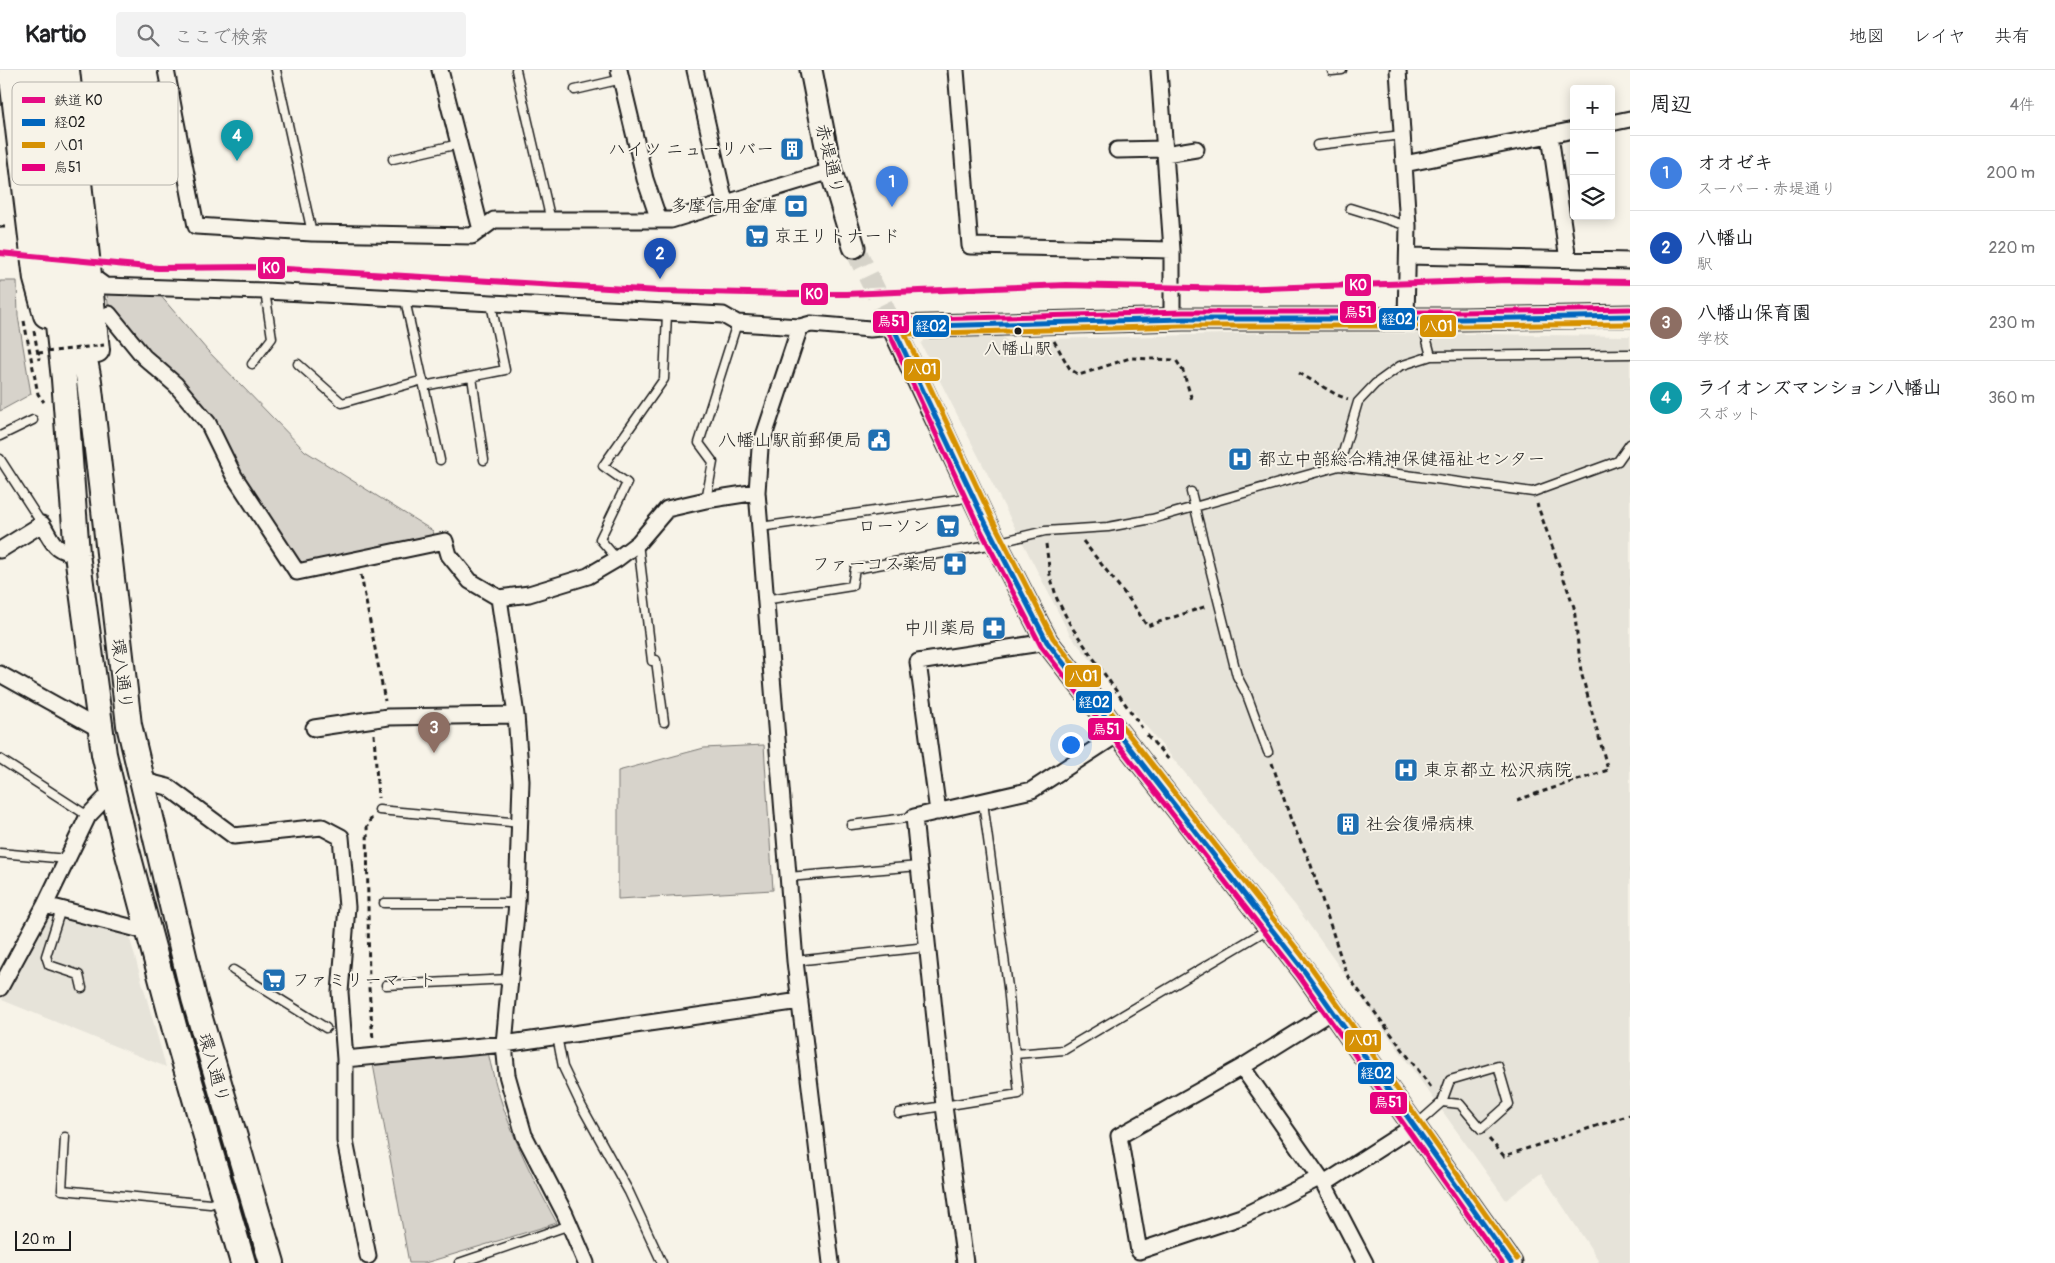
<!DOCTYPE html>
<html lang="ja">
<head>
<meta charset="utf-8">
<style>
	body { margin:0; font-family:Pangolin,"Klee One",sans-serif; background:#f2f2f2; color:#202124 }
	.controls { position:absolute; right:15px; top:15px; display:grid; overflow:hidden; border-radius:5px; box-shadow:0 2px 12px #0003 }
	.controls button { width:45px; height:45px; display:grid; place-items:center; padding:0; border:0; border-bottom:1px solid #e0e0e0; background:#fff; color:#202124; font:25px sans-serif }
	.scale { position:absolute; left:15px; bottom:12px; width:56px; box-sizing:border-box; padding-left:5px; border:2px solid #1c1c1c; border-top:0; font-size:14px; line-height:18px; white-space:nowrap; color:#1c1c1c; -webkit-text-stroke:4px #f7f3e8; paint-order:stroke }
	.you { position:absolute; left:1070px; top:674px; width:18px; height:18px; margin:-12px; border:4px solid #fff; border-radius:50%; background:#1a73e8; box-shadow:0 0 0 8px #1a73e833 }
	.badge { display:grid; place-items:center; width:32px; height:32px; border-radius:50%; background:#7c3aed; color:#fff; font-size:16px; font-weight:700 }
	.pin { position:absolute; translate:-50% -41px; filter:drop-shadow(0 1px 2px #0008) }
	.pin::after { content:''; position:absolute; top:26px; width:18px; height:15px; background:inherit; clip-path:polygon(0 0,100% 0,50% 100%) }
	.list { margin:0; padding:0; list-style:none }
	h2 { display:flex; justify-content:space-between; align-items:center; height:65px; margin:0; padding:0 20px; font-size:21px }
	h2 small { font-size:16px; font-weight:400; color:#757577 }
	.list li { display:grid; grid-template-columns:32px 1fr auto; gap:15px; align-items:center; box-sizing:border-box; height:75px; padding:0 20px; border-top:1px solid #e0e0e0 }
	.list b { display:block; font-size:19px; white-space:nowrap }
	.list p { margin:0; font-size:16px; white-space:nowrap; color:#757577 }
	.list em { font-size:16px; font-style:normal; color:#757577 }
	.icon { flex:none; width:28px; height:28px; fill:none; stroke:currentColor; stroke-width:2; stroke-linecap:round; stroke-linejoin:round }
	.map { position:relative; flex:none; width:1630px; height:1193px; overflow:hidden }
	header { display:flex; align-items:center; gap:30px; box-sizing:border-box; height:70px; padding:0 25px; background:#fff; border-bottom:1px solid #e0e0e0 }
	header strong { font-size:24px }
	nav { display:flex; gap:28px; margin-inline-start:auto; font-size:18px }
	.search { width:350px; height:45px; background:#f2f2f2; display:flex; align-items:center; gap:12px; box-sizing:border-box; padding:0 18px; border-radius:5px; color:#757577; font-size:19px }
	main { display:flex }
	aside { flex:1; background:#fff }
	.map>svg:first-child { display:block }
	.built { fill:#e6e3d9 }
	.green { fill:#d7d3cb; stroke:#7a7874 }
	.lines { fill:none; stroke-linecap:round; stroke-linejoin:round }
	.secondary-tunnel { stroke:#d6d3c9; stroke-width:21; stroke-dasharray:21 11; stroke-linecap:butt }
	.lane-casing { stroke:#1c1c1c; stroke-width:11 }
	.street-casing { stroke:#1c1c1c; stroke-width:19 }
	.secondary-casing { stroke:#1c1c1c; stroke-width:25 }
	.primary-casing { stroke:#1c1c1c; stroke-width:28 }
	.path { stroke:#1c1c1c; stroke-width:3; stroke-dasharray:5 4; stroke-linecap:butt }
	.lane { stroke:#f7f3e8; stroke-width:8 }
	.street { stroke:#f7f3e8; stroke-width:15 }
	.secondary { stroke:#f7f3e8; stroke-width:21 }
	.primary { stroke:#f7f3e8; stroke-width:24 }
	.path-bridge { stroke:#1c1c1c; stroke-width:3; stroke-dasharray:5 4; stroke-linecap:butt }
	.bus-1-casing { stroke:#f7f3e8; stroke-width:9 }
	.bus-2-casing { stroke:#f7f3e8; stroke-width:9 }
	.bus-3-casing { stroke:#f7f3e8; stroke-width:9 }
	.bus-1 { stroke:#0065bd; stroke-width:5 }
	.bus-2 { stroke:#d69104; stroke-width:5 }
	.bus-3 { stroke:#e5007d; stroke-width:5 }
	.rail-1-casing { stroke:#f7f3e8; stroke-width:10 }
	.rail-1 { stroke:#e50b84; stroke-width:6 }
	.bus-dot { fill:#1c1c1c; stroke:#f7f3e8; stroke-width:2 }
	.labels { text-anchor:middle; stroke-width:4; stroke-linejoin:round; paint-order:stroke }
	.bus-label { font-size:17px; fill:#1c1c1c; stroke:#f7f3e8 }
	.poi-label { font-size:18px; fill:#1c1c1c; stroke:#f7f3e8; text-anchor:end }
	.street-label { font-size:18px; fill:#1c1c1c; stroke:#f7f3e8 }
	.key { fill:#f7f3e8; stroke:#b5b2ab; stroke-width:1 }
	.key-label { font-size:14px; fill:#1c1c1c }
	.line-badge { stroke:#f7f3e8; stroke-width:2 }
	.badge-label { font-size:14px; text-anchor:middle; font-weight:bold; fill:#fff }
</style>
</head>
<body>
<header>
<strong>Kartio</strong>
<div class="search"><svg class="icon" aria-label="search" viewBox="0 0 24 24"><circle cx="10" cy="10" r="6"/><path d="M15 15l6 6"/></svg>ここで検索</div>
<nav><a>地図</a><a>レイヤ</a><a>共有</a></nav>
</header>
<main>
<div class="map">
<svg width="1630" height="1193" viewBox="0 0 1630 1193">
	<rect width="100%" height="100%" fill="#f7f3e8"/>
	<filter id="ink" filterUnits="userSpaceOnUse"><feTurbulence type="fractalNoise" baseFrequency=".02" numOctaves="2"/><feDisplacementMap in="SourceGraphic" scale="10" xChannelSelector="R" yChannelSelector="G"/><feConvolveMatrix kernelMatrix="1 2 1 2 8 2 1 2 1" color-interpolation-filters="sRGB"/></filter>
	<g filter="url(#ink)">
		<path class="built" d="M1300,262L1630,266V1193H1597L1599,1191L1541,1103L1506,1130L1295,835L1070,565L921,274L925,269L1000,265L1014,276L1041,275L1052,269Z
			M52,843L128,862L166,997L2,930L45,846Z"/>
		<path class="green" d="M0,211H17L18,246L31,324L0,341Z
			M107,224H159L207,280L305,381L433,461L436,473L297,502L208,353L109,244Z
			M764,675L773,820L618,829V701L704,678Z
			M488,982C500,1042 527,1099 557,1153L425,1193H409L373,994Z"/>
		<g class="lines">
			<path class="secondary-tunnel" d="M854,177L893,257"/>
			<g class="lane-casing">
				<path id="lane" d="M276,0L312,163
					M516,0L551,151
					M1332,1L1342,0
					M575,20L622,9
					M1317,75L1402,65
					M393,89L459,74
					M1350,138L1408,156
					M405,230L424,316L505,300L491,234
					M1416,255L1424,259L1431,286
					M252,294L272,268L265,221
					M298,294L342,333L423,310
					M472,307L484,390
					M424,316L440,390
					M0,366L33,350
					M0,389L42,454
					M1339,396L1358,332L1375,314L1400,296L1431,286L1630,284
					M1191,422L1237,606L1247,625L1268,682
					M706,430L713,392L699,373L737,253
					M760,457L960,429L970,425
					M638,473L652,591L656,590L664,652
					M617,489L600,469L627,413L603,396L664,309L667,244
					M764,530L852,516L855,499L983,476L1045,461L1108,457L1152,449L1339,396L1533,422L1618,391L1630,374
					M0,689L88,746
					M379,740L521,753
					M851,755L914,747
					M0,783L67,789
					M788,807L919,796
					M384,833H517
					M61,839L46,886L49,895L79,905L82,918
					M795,891L927,877
					M233,900L326,958
					M386,915L510,909
					M557,966L563,997L582,1037L629,1122L662,1193
					M1015,984L1064,980L1270,858
					M899,1043L1019,1024L1008,917L983,732
					M1416,1055L1442,1032L1450,1010L1498,996L1509,1034L1481,1059L1460,1034L1442,1032
					M65,1067L62,1120L210,1134L222,1130
					M459,1193L570,1155"/>
			</g>
			<g class="street-casing">
				<path id="street" d="M166,0L196,156L312,163L472,166L494,150H671L831,101
					M440,0L481,160
					M619,0L645,109L659,150
					M695,0L725,133
					M956,0L970,176L1172,180
					M1159,0L1172,180V249
					M1398,0L1408,156L1406,249
					M1611,53L1630,49
					M1550,65L1568,190
					M1117,80L1165,79
					M1165,84L1196,79
					M1404,94L1574,60
					M1408,186L1630,191
					M90,205L105,216L265,221L723,245L737,253L800,257L811,254L870,259L893,257
					M109,244L144,287L176,315L208,353L234,406L297,502L445,471L449,485L470,511L499,528L529,524L588,506L617,489L638,473L667,439L706,430L757,422
					M800,257L760,378L757,422L795,891L831,1193
					M0,480L42,454C54,474 53,480 77,484
					M499,528L516,645L521,711L517,833L504,974L507,1005L524,1065L565,1144L586,1193
					M0,604L101,660
					M314,658L388,647L516,645
					M140,710L168,717L234,766L322,757L341,767L347,837L340,922L345,989V1071L368,1186
					M938,742L918,592L1047,572
					M45,835L149,862
					M0,918L45,835L88,746L112,721
					M345,989L504,974L800,931
					M1242,997L1324,1114L1365,1193
					M1319,1108L1241,1147L1139,1181L1119,1066L1242,997L1332,941
					M1324,1114L1414,1056
					M965,1193L944,1036L914,747L1032,720L1118,664"/>
			</g>
			<g class="secondary-casing">
				<path id="secondary" d="M811,0L831,101L854,177
					M1511,1193L1305,902L1047,572L986,454L893,257L1183,249H1462L1630,246"/>
			</g>
			<g class="primary-casing">
				<path id="primary" d="M11,0L36,209L46,245
					M30,0L64,309L77,484L104,684L125,773L175,960L243,1193
					M48,0L77,248L89,311L129,655L194,928L272,1193
					M67,0L97,280"/>
			</g>
			<path class="path" d="M0,157H9
				M24,251L38,324L44,332
				M34,261L39,290
				M1054,271L1070,299L1079,305L1130,288L1176,290L1183,301L1192,330
				M1299,303L1337,325L1348,329
				M1083,471L1133,534L1147,556L1207,536
				M1046,474L1050,505L1057,529L1071,556L1142,658
				M361,505L385,631
				M374,664L378,728
				M1147,665L1170,691
				M1272,693L1292,753L1310,792L1343,894L1350,909L1433,1020
				M1517,730L1608,700L1581,602L1574,537L1537,434
				M372,748L367,754L369,918L373,970
				M1489,1069L1504,1086L1630,1045"/>
			<use href="#lane" class="lane"/>
			<use href="#street" class="street"/>
			<use href="#secondary" class="secondary"/>
			<use href="#primary" class="primary"/>
			<path class="path-bridge" d="M38,283L104,275"/>
			<g class="bus-1-casing">
				<path id="bus-1" d="M1511,1193L1305,902L1047,572L986,454L893,257L1183,249H1462L1630,246"/>
			</g>
			<g class="bus-2-casing">
				<path id="bus-2" d="M1517,1189L1311,897L1053,568L993,451L905,264L1183,256H1462L1630,254"/>
			</g>
			<g class="bus-3-casing">
				<path id="bus-3" d="M1502,1193L1299,906L1041,576L979,457L886,256L893,250L1183,242H1462L1630,239"/>
			</g>
			<use href="#bus-1" class="bus-1"/>
			<use href="#bus-2" class="bus-2"/>
			<use href="#bus-3" class="bus-3"/>
			<g class="rail-1-casing">
				<path id="rail-1" d="M0,183L158,198L252,197L659,221L789,224H846L1066,215L1236,219L1508,210L1630,212"/>
			</g>
			<use href="#rail-1" class="rail-1"/>
		</g>
	</g>
	<defs>
		<g id="building-square" transform="scale(1.25)"><rect x="-9" y="-9" width="18" height="18" rx="4" fill="#1f6fb2" stroke="#f7f3e8"/><path d="M-4-6H4V6H1V3H-1V6H-4ZM-2.5-4.3h1.7v1.8h-1.7ZM.8-4.3h1.7v1.8H.8ZM-2.5-1h1.7V.8h-1.7ZM.8-1h1.7V.8H.8Z" fill="#fff"/></g>
		<g id="bank-square" transform="scale(1.25)"><rect x="-9" y="-9" width="18" height="18" rx="4" fill="#1f6fb2" stroke="#f7f3e8"/><path d="M-6-4H6V4H-6ZM0-2.3a2.3 2.3 0 1 0 0 4.6a2.3 2.3 0 1 0 0-4.6Z" fill="#fff"/></g>
		<g id="supermarket-square" transform="scale(1.25)"><rect x="-9" y="-9" width="18" height="18" rx="4" fill="#1f6fb2" stroke="#f7f3e8"/><path d="M-6-5.5h2.5l.6 2H6L4.5 2H-2.5L-4.4-4H-6ZM-1.5 3.2a1.3 1.3 0 1 0 .1 0ZM3 3.2a1.3 1.3 0 1 0 .1 0Z" fill="#fff"/></g>
		<g id="civic-square" transform="scale(1.25)"><rect x="-9" y="-9" width="18" height="18" rx="4" fill="#1f6fb2" stroke="#f7f3e8"/><path d="M-.6-6.5H3V-4.5H.6V-3L4-1V1h2V6H-6V1h2V-1L-.6-3ZM-1.2 2.5V6h2.4V2.5Z" fill="#fff"/></g>
		<g id="hospital-square" transform="scale(1.25)"><rect x="-9" y="-9" width="18" height="18" rx="4" fill="#1f6fb2" stroke="#f7f3e8"/><path d="M-5-5h3v3.5h4V-5h3V5h-3V1.5h-4V5h-3Z" fill="#fff"/></g>
		<g id="pharmacy-square" transform="scale(1.25)"><rect x="-9" y="-9" width="18" height="18" rx="4" fill="#1f6fb2" stroke="#f7f3e8"/><path d="M-2-6h4v4h4v4h-4v4h-4v-4h-4v-4h4Z" fill="#fff"/></g>
	</defs>
	<g fill-rule="evenodd">
		<use href="#building-square" x="792" y="79"/>
		<use href="#bank-square" x="796" y="136"/>
		<use href="#supermarket-square" x="757" y="166"/>
		<use href="#civic-square" x="879" y="370"/>
		<use href="#hospital-square" x="1240" y="389"/>
		<use href="#supermarket-square" x="948" y="456"/>
		<use href="#pharmacy-square" x="955" y="494"/>
		<use href="#pharmacy-square" x="994" y="558"/>
		<use href="#hospital-square" x="1406" y="700"/>
		<use href="#building-square" x="1348" y="754"/>
		<use href="#supermarket-square" x="274" y="910"/>
	</g>
	<circle class="bus-dot" cx="1018" cy="261" r="4.5"/>
	<g class="labels">
		<g class="bus-label">
			<text x="1018" y="284">八幡山駅</text>
		</g>
		<g class="poi-label">
			<text x="774" y="85">ハイツ ニューリバー</text>
			<text x="778" y="142">多摩信用金庫</text>
			<text x="774" y="172" text-anchor="start">京王リトナード</text>
			<text x="862" y="376">八幡山駅前郵便局</text>
			<text x="1258" y="395" text-anchor="start">都立中部総合精神保健福祉センター</text>
			<text x="930" y="462">ローソン</text>
			<text x="938" y="500">ファーコス薬局</text>
			<text x="976" y="564">中川薬局</text>
			<text x="1424" y="706" text-anchor="start">東京都立 松沢病院</text>
			<text x="1366" y="760" text-anchor="start">社会復帰病棟</text>
			<text x="292" y="916" text-anchor="start">ファミリーマート</text>
		</g>
		<g class="street-label">
			<text transform="translate(830 89) rotate(77)" y="6">赤堤通り</text>
			<text transform="translate(122 604) rotate(83)" y="6">環八通り</text>
			<text transform="translate(214 998) rotate(74)" y="6">環八通り</text>
		</g>
	</g>
	<rect x="12" y="12" width="166" height="103" rx="8" class="key"/>
	<rect x="22" y="27" width="23" height="6" fill="#e50b84"/>
	<rect x="22" y="49" width="23" height="7" fill="#0065bd"/>
	<rect x="22" y="72" width="23" height="6" fill="#d69104"/>
	<rect x="22" y="94" width="23" height="7" fill="#e5007d"/>
	<g class="key-label">
		<text x="54" y="35">鉄道 KO</text>
		<text x="54" y="57">経02</text>
		<text x="54" y="80">八01</text>
		<text x="54" y="102">烏51</text>
	</g>
	<g class="line-badge">
		<rect x="257" y="186" width="29" height="24" rx="5" fill="#e50b84"/>
		<rect x="1344" y="203" width="28" height="24" rx="5" fill="#e50b84"/>
		<rect x="800" y="212" width="29" height="24" rx="5" fill="#e50b84"/>
		<rect x="1339" y="230" width="38" height="24" rx="5" fill="#e5007d"/>
		<rect x="1378" y="237" width="38" height="24" rx="5" fill="#0065bd"/>
		<rect x="872" y="240" width="38" height="24" rx="5" fill="#e5007d"/>
		<rect x="912" y="244" width="38" height="24" rx="5" fill="#0065bd"/>
		<rect x="1419" y="244" width="38" height="24" rx="5" fill="#d69104"/>
		<rect x="903" y="288" width="38" height="24" rx="5" fill="#d69104"/>
		<rect x="1064" y="594" width="38" height="24" rx="5" fill="#d69104"/>
		<rect x="1075" y="620" width="38" height="24" rx="5" fill="#0065bd"/>
		<rect x="1087" y="647" width="38" height="24" rx="5" fill="#e5007d"/>
		<rect x="1344" y="959" width="38" height="24" rx="5" fill="#d69104"/>
		<rect x="1357" y="991" width="38" height="24" rx="5" fill="#0065bd"/>
		<rect x="1369" y="1021" width="39" height="24" rx="5" fill="#e5007d"/>
	</g>
	<g class="badge-label">
		<text x="271" y="203">KO</text>
		<text x="1358" y="220">KO</text>
		<text x="814" y="229">KO</text>
		<text x="1358" y="247">烏51</text>
		<text x="1397" y="254">経02</text>
		<text x="891" y="256">烏51</text>
		<text x="931" y="261">経02</text>
		<text x="1438" y="261">八01</text>
		<text x="922" y="304">八01</text>
		<text x="1083" y="611">八01</text>
		<text x="1094" y="637">経02</text>
		<text x="1106" y="664">烏51</text>
		<text x="1363" y="975">八01</text>
		<text x="1376" y="1008">経02</text>
		<text x="1388" y="1037">烏51</text>
	</g>
</svg>
<div class="controls">
<button>+</button>
<button>−</button>
<button><svg class="icon" aria-label="layers" viewBox="0 0 24 24"><path d="M12 4l9 5-9 5-9-5zM3 14l9 5 9-5"/></svg></button>
</div>
<div class="scale">20 m</div>
<div class="you"></div>
<div class="pin badge" style="left:892px;top:137px;background:#3f7fe0">1</div>
<div class="pin badge" style="left:660px;top:209px;background:#1a4fb4">2</div>
<div class="pin badge" style="left:434px;top:683px;background:#8d6e63">3</div>
<div class="pin badge" style="left:237px;top:91px;background:#0f9aa8">4</div>
</div>
<aside>
<h2>周辺<small>4件</small></h2>
<ul class="list">
<li><span class="badge" style="background:#3f7fe0">1</span><div><b>オオゼキ</b><p>スーパー · 赤堤通り</p></div><em>200 m</em></li>
<li><span class="badge" style="background:#1a4fb4">2</span><div><b>八幡山</b><p>駅</p></div><em>220 m</em></li>
<li><span class="badge" style="background:#8d6e63">3</span><div><b>八幡山保育園</b><p>学校</p></div><em>230 m</em></li>
<li><span class="badge" style="background:#0f9aa8">4</span><div><b>ライオンズマンション八幡山</b><p>スポット</p></div><em>360 m</em></li>
</ul>
</aside>
</main>
</body>
</html>
